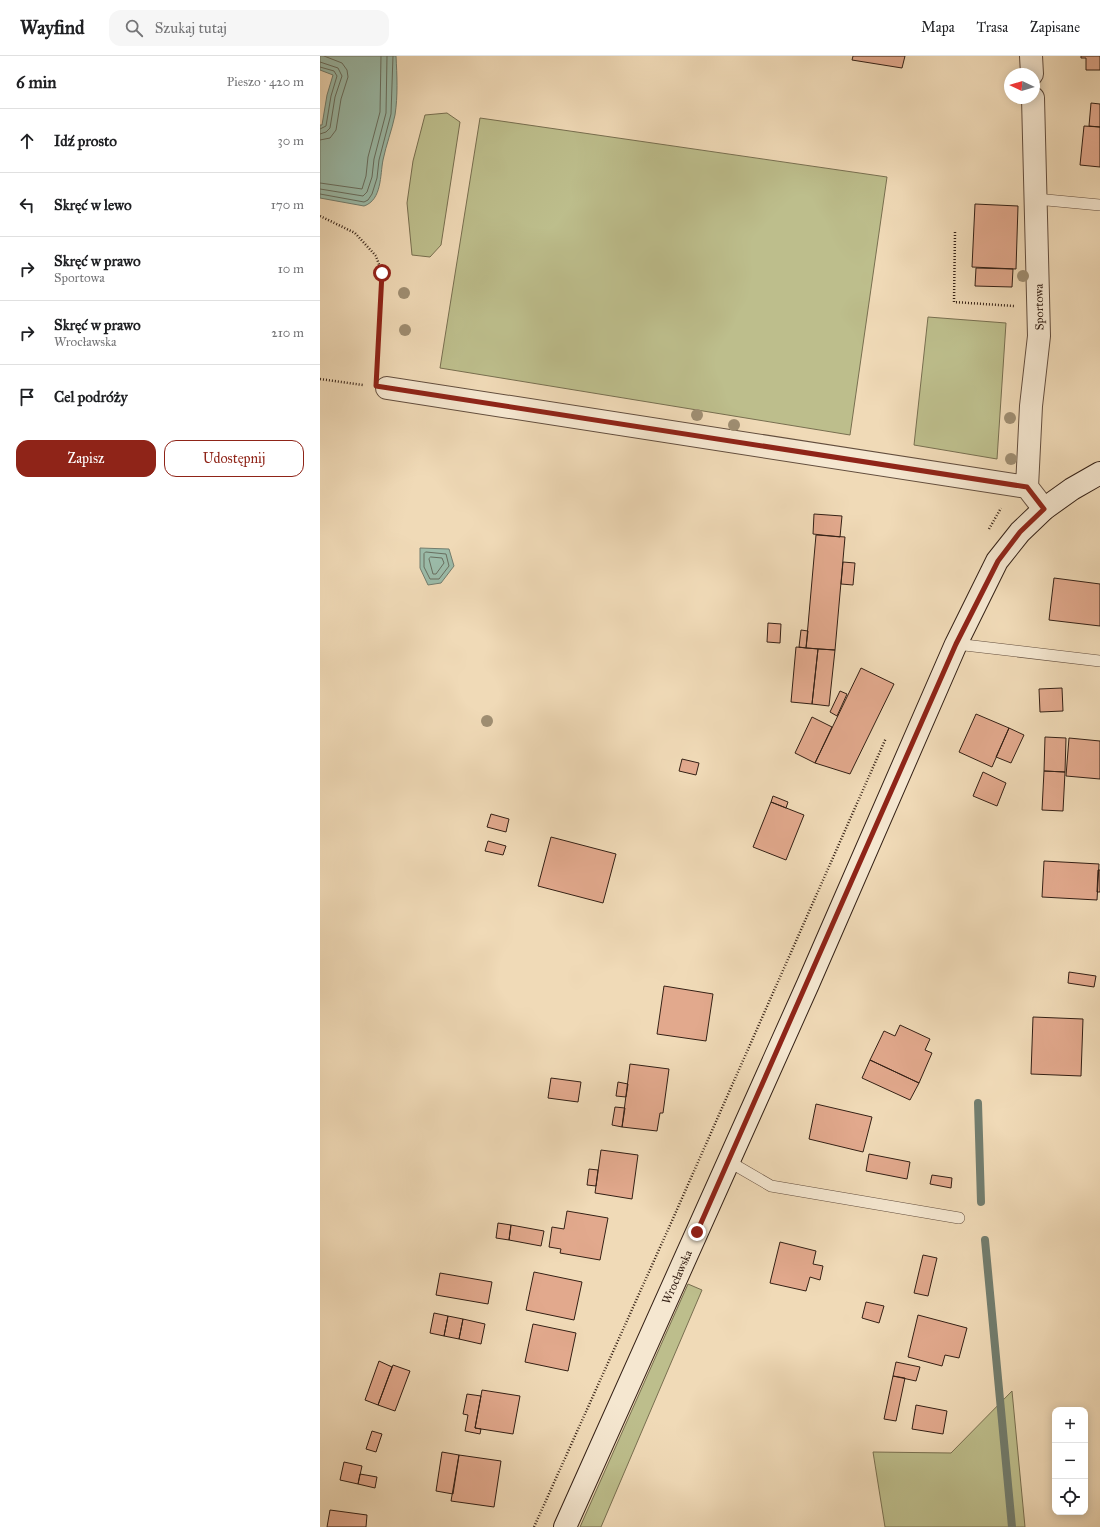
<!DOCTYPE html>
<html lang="pl">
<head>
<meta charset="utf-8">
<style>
	body { margin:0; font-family:"IM FELL Great Primer",serif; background:#f6f6f6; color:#202124 }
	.controls { position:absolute; right:12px; bottom:12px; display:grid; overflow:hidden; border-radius:8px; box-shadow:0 2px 10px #0003 }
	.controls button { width:36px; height:36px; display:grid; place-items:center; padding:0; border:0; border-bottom:1px solid #e0e0e0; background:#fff; color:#202124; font:20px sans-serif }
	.compass { position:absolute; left:684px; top:12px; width:36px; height:36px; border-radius:50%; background:#fff; box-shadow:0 2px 10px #0003; rotate:274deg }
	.stop { position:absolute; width:12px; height:12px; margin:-9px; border:3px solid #8f2418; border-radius:50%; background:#fff }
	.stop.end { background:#8f2418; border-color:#fff; box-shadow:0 1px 4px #0008 }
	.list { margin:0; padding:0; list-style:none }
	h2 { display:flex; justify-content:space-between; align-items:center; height:52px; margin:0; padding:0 16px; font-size:17px }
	h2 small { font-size:13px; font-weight:400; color:#757577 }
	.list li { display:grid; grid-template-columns:26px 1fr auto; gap:12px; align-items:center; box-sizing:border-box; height:64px; padding:0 16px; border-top:1px solid #e0e0e0 }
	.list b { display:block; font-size:15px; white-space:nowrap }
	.list p { margin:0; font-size:13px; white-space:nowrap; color:#757577 }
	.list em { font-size:13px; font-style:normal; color:#757577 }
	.actions { display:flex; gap:8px; padding:12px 16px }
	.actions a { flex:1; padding:9px 0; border:1px solid #8f2418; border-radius:12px; text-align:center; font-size:14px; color:#8f2418 }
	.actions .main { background:#8f2418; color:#fff }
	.icon { flex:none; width:22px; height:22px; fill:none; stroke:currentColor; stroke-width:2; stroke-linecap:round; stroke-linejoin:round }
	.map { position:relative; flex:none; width:780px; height:1471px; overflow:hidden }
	header { display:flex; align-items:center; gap:24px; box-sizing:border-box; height:56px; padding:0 20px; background:#fff; border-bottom:1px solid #e0e0e0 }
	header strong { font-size:19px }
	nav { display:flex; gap:22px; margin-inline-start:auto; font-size:14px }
	.search { width:280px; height:36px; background:#f6f6f6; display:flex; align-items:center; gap:10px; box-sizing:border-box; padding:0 14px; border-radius:12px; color:#757577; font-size:15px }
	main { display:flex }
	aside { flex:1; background:#fff }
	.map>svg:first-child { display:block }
	.green { fill:#bdbe8c; stroke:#786f50 }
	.water { fill:#9bbba9; stroke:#727d6e }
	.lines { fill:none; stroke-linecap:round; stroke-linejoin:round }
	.shore { stroke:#686e5f; stroke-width:1 }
	.stream { stroke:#727d6e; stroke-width:8 }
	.building { fill:#e2a98d; stroke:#342015 }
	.lane-casing { stroke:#634e3e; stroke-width:12 }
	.street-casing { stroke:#634e3e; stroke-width:24 }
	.secondary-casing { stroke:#342015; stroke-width:24 }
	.path { stroke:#342015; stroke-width:2.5; stroke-dasharray:1 2; stroke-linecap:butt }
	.lane { stroke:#f5e7d0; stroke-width:11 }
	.street { stroke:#f5e7d0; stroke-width:22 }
	.secondary { stroke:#f5e7d0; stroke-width:22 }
	.tree { fill:#9f8e72 }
	.route { stroke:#8f2418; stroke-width:5 }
	.labels { text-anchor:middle; stroke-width:4; stroke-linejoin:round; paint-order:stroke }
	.street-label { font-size:12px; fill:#342015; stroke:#f5e7d0 }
</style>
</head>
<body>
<header>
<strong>Wayfind</strong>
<div class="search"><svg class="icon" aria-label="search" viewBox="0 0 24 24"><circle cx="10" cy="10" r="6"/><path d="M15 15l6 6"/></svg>Szukaj tutaj</div>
<nav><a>Mapa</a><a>Trasa</a><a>Zapisane</a></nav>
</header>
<main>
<aside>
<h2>6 min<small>Pieszo · 420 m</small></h2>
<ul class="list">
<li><svg class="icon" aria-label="ahead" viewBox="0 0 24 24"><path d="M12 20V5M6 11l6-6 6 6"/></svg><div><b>Idź prosto</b></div><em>30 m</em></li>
<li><svg class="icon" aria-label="left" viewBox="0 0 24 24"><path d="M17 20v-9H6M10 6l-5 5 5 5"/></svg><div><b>Skręć w lewo</b></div><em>170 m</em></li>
<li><svg class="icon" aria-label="right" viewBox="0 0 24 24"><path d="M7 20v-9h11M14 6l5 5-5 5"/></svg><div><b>Skręć w prawo</b><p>Sportowa</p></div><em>10 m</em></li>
<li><svg class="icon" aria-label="right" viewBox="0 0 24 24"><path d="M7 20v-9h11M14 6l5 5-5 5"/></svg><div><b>Skręć w prawo</b><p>Wrocławska</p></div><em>210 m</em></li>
<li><svg class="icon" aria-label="arrive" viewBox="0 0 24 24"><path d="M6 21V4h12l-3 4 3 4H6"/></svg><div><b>Cel podróży</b></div></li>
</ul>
<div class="actions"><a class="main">Zapisz</a><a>Udostępnij</a></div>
</aside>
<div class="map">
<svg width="780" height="1471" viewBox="0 0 780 1471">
	<rect width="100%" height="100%" fill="#f0dab7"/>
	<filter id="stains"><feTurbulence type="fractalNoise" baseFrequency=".005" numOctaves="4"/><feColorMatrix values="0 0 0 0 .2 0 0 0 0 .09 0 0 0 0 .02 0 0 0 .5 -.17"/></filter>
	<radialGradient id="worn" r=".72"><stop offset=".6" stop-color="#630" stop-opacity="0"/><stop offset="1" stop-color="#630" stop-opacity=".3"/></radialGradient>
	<path class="green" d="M127,57L140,66L121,189L110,201L92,199L87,147L93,105L105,59Z
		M160,62L567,121L530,379L120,312Z
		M608,261L686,267L677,403L594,389Z
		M368,1228L382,1234L281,1471H260Z
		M692,1335L705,1471H565L553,1396L631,1397Z"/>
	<path class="water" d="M0,0H76C77,19 78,40 75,59C72,74 66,89 63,104C60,119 62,144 44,150L0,142V69H2L7,39L13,19L0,14Z
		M100,492L129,493L134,510L121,527L108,529L100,512Z"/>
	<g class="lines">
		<path class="shore" d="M0,6L18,12L22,20L15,41L10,72L6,76L0,78
			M0,11L14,15L17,20L11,40L6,70L0,73
			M0,84L10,82L16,74L21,43L28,21L27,14L22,7L4,0
			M0,127L42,133L46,120L48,101L60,56L61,0
			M0,133L43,140L47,136L52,121L54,103L66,57L67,0
			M0,138L44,146L48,144L52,138L57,122L59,104L71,58L73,0
			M106,496L126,498L129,510L119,523H110L104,511V498Z
			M111,501L122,502L124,507L116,518H113L109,503Z"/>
		<path class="stream" d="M658,1047L661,1146
			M665,1184L692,1471"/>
	</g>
	<path class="building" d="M533,0H585L582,12L532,4Z
		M761,0H780V14H766V2H761Z
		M771,47L780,48V71L769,70Z
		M764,70L780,71V111L760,109Z
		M655,148L698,150L696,213L652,211Z
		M656,212L693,213L692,231L655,230Z
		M494,458L522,460L520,481L493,478Z
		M496,479L525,481L515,594L486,592Z
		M523,506L535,507L533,529L521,528Z
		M734,522L780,528V570L729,564Z
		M448,567L461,568L460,587L447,586Z
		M481,574L488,575L486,592L479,591Z
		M476,591L498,593L492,648L471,646Z
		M498,593L515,594L509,650L492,648Z
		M541,612L574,628L530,718L495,707Z
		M742,632L743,655L720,656L719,633Z
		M520,635L527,638L517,660L510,656Z
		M656,658L689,672L672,711L639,696Z
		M492,661L512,671L495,707L475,697Z
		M689,672L704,679L691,707L676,701Z
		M725,681L746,682L745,716L724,715Z
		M749,682L780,685V723L746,720Z
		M362,703L379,707L376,719L359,715Z
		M724,715L745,716L743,755L722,754Z
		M663,716L686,727L677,750L653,740Z
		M453,740L468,746L466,752L451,746Z
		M451,746L484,759L466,804L433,791Z
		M171,758L189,763L186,776L167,771Z
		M231,781L296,798L283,847L218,830Z
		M168,785L186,790L183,799L165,795Z
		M724,805L779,808L777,844L722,841Z
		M778,814H780V836H777Z
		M749,916L776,920L774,931L748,927Z
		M344,930L393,938L386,985L337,978Z
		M713,961L763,963L761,1020L711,1018Z
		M580,969L610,983L605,994L612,997L599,1027L550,1004L564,975L575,980Z
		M550,1004L599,1027L590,1044L542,1022Z
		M310,1008L349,1013L343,1057H340L337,1075L302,1071Z
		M231,1022L261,1026L258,1046L228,1042Z
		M298,1026L308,1028L306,1041L296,1040Z
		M496,1048L552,1061L543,1096L489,1083Z
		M295,1051L305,1052L302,1071L292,1069Z
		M281,1094L318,1099L312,1143L275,1137Z
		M549,1098L590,1106L587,1123L546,1115Z
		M269,1113L278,1114L276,1130L267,1129Z
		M612,1119L632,1122L631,1132L610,1128Z
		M247,1155L288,1162L280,1204L240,1197L241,1193L229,1191L232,1171L244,1173Z
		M178,1167L191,1169L189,1184L176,1182Z
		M191,1169L224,1175L221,1190L189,1184Z
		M460,1186L496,1195L493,1208L503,1210L500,1224L490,1221L486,1235L450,1227Z
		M603,1199L617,1202L608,1240L594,1237Z
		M214,1216L262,1226L254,1264L206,1254Z
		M120,1217L172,1226L168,1248L116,1239Z
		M546,1246L564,1250L559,1267L542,1262Z
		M114,1257L128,1260L124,1280L110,1277Z
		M598,1259L647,1272L639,1302L625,1299L622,1310L588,1301Z
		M128,1260L143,1263L139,1283L124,1280Z
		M143,1263L165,1268L161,1288L139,1283Z
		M213,1268L256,1277L248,1315L205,1306Z
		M59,1305L72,1311L58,1349L45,1344Z
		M576,1306L600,1311L596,1325L573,1320Z
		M73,1309L90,1315L75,1355L58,1349Z
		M573,1320L585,1322L576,1365L564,1363Z
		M162,1334L200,1340L193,1378L155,1372Z
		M147,1338L161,1340L155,1372L161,1373L160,1378L145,1375L148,1359L143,1358Z
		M596,1349L627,1355L623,1378L592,1373Z
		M52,1375L62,1378L56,1396L46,1393Z
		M122,1396L139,1399L133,1438L116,1435Z
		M139,1399L181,1405L174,1451L131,1445Z
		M24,1406L42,1410L38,1428L20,1424Z
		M40,1418L57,1421L55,1432L38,1428Z
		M10,1454L47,1459L46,1471H7Z"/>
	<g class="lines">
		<g class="lane-casing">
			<path id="lane" d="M716,143L780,149
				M636,588L780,605
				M408,1105L451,1130L639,1162"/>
		</g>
		<g class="street-casing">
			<path id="street" d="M711,0L712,18
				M713,42L719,280L711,350L707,431L724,453
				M67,332L707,431"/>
		</g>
		<g class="secondary-casing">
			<path id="secondary" d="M245,1471L488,928L636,588L677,505L700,476L724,453L752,433L780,417"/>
		</g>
		<path class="path" d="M0,160L35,177L56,200L62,217L57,310
			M635,176L634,246L694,250
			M0,323L43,329
			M669,473L681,452
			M214,1471L351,1167L566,682"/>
		<use href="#lane" class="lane"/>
		<use href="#street" class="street"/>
		<use href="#secondary" class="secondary"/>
	</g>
	<g class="tree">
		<circle cx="703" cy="220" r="6"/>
		<circle cx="84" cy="237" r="6"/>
		<circle cx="85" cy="274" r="6"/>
		<circle cx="377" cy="359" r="6"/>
		<circle cx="690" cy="362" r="6"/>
		<circle cx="414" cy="369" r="6"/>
		<circle cx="691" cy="403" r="6"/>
		<circle cx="167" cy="665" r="6"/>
	</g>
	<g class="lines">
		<path class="route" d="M62,217L56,330L707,431L724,453L700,476L678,505L636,588L377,1176"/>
	</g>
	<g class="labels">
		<g class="street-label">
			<text transform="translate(719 251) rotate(-91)" y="4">Sportowa</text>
			<text transform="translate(357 1221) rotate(-66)" y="4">Wrocławska</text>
		</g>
	</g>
	<rect width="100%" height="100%" filter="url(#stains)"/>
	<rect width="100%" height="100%" fill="url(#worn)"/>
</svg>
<div class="controls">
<button>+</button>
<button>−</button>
<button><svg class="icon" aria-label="locate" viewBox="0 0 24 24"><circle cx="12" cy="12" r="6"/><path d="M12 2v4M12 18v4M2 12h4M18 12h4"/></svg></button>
</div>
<svg class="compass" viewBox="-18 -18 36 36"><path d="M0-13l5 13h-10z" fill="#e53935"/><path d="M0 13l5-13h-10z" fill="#757577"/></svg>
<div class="stop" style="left:62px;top:217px"></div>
<div class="stop end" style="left:377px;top:1176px"></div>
</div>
</main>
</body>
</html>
